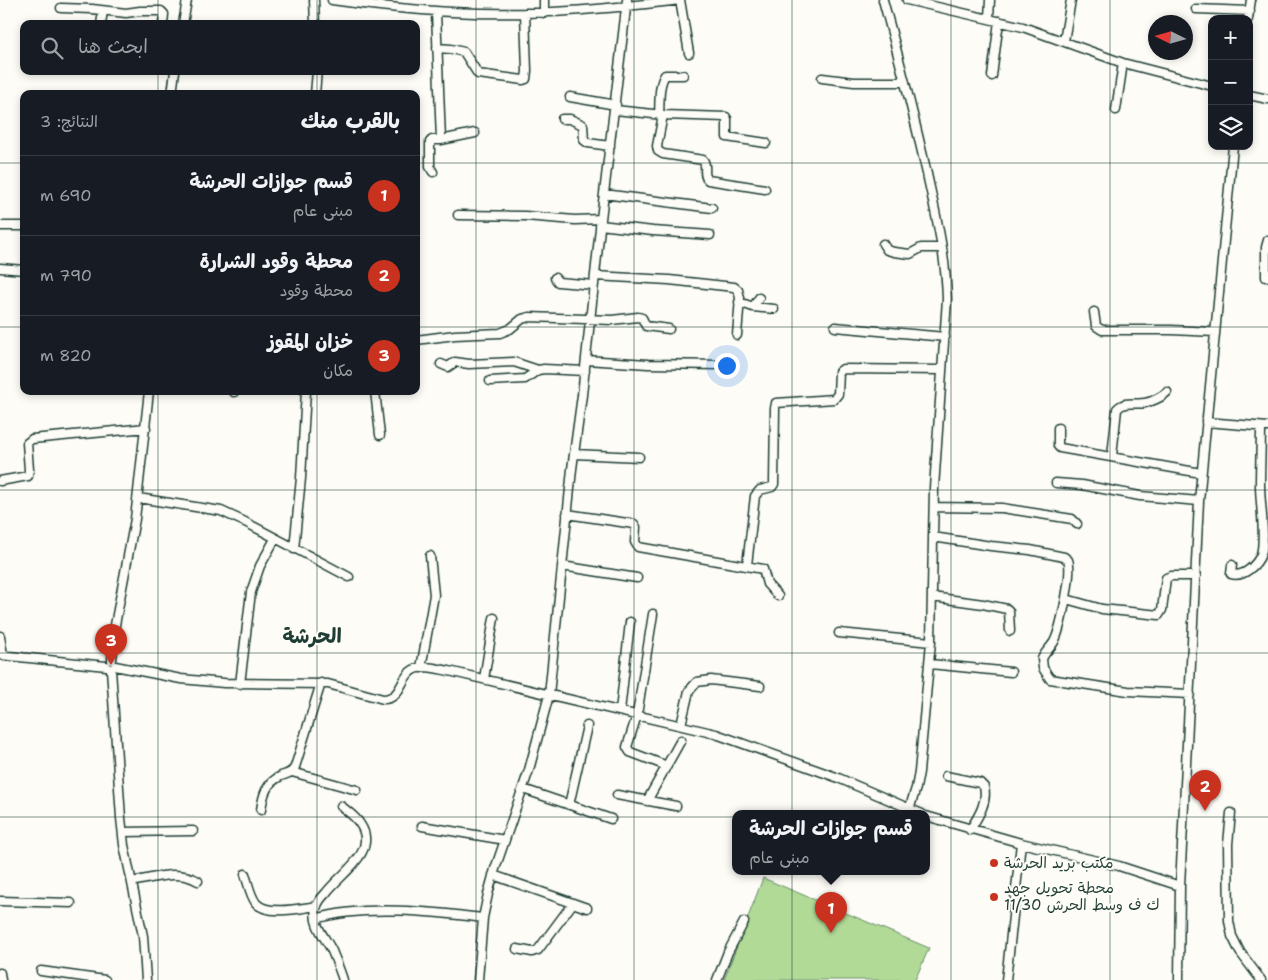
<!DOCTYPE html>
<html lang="ar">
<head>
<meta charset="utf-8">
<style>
	body { margin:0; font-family:"Shantell Sans","Playpen Sans Arabic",sans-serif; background:#242831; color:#f1f3f6; direction:rtl }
	.controls { position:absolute; right:15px; top:15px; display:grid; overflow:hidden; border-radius:10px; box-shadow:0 2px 8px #0003 }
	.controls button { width:45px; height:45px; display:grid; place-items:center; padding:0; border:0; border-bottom:1px solid #363941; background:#171b24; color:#f1f3f6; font:25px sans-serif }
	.compass { position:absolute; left:1148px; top:15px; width:45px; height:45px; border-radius:50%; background:#171b24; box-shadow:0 2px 8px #0003; rotate:275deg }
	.you { position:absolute; left:726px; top:365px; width:18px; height:18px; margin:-12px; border:4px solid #fff; border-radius:50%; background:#1a73e8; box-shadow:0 0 0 8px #1a73e833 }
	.badge { display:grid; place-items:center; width:32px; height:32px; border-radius:50%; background:#c8321e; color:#fff; font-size:16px; font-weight:700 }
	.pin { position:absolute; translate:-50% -41px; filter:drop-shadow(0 1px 2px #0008) }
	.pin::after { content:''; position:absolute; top:26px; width:18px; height:15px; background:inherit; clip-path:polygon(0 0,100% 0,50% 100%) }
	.popup { position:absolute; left:732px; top:810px; width:198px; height:65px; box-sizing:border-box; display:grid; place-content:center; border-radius:10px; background:#171b24; filter:drop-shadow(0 1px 4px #0005); font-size:16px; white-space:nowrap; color:#9ea1a6 }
	.popup b { font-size:19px; color:#f1f3f6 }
	.popup::after { content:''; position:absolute; left:50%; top:100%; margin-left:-10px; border:10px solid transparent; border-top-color:#171b24 }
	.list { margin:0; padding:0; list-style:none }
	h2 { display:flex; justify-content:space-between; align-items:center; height:65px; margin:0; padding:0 20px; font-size:21px }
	h2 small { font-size:16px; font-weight:400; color:#9ea1a6 }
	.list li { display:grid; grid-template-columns:32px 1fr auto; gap:15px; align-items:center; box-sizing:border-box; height:80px; padding:0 20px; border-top:1px solid #363941 }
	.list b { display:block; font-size:19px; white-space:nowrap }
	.list p { margin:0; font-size:16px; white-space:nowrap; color:#9ea1a6 }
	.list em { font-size:16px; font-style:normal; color:#9ea1a6 }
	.icon { flex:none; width:28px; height:28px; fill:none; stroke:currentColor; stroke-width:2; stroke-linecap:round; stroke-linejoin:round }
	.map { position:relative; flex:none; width:1268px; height:980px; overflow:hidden; direction:ltr }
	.search { position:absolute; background:#171b24; box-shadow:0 2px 8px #0003; left:20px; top:20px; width:400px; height:55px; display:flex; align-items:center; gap:12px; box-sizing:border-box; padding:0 18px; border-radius:10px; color:#9ea1a6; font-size:19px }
	.panel { position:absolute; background:#171b24; box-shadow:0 2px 8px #0003; left:20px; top:90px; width:400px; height:305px; border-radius:10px; direction:rtl }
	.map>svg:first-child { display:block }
	.green { fill:#b1da97; stroke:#688c66 }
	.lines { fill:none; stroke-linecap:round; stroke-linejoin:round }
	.minor-casing { stroke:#1f3d34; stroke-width:11 }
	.minor { stroke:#fdfcf7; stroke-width:8 }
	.grid { fill:none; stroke:#1f3d34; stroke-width:1; stroke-opacity:0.55 }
	.poi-dot { fill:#c8321e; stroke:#fdfcf7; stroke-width:2 }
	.labels { text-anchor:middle; stroke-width:4; stroke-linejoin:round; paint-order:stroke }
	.poi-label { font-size:15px; fill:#1f3d34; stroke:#fdfcf7; text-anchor:start }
	.district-label { font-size:20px; font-weight:bold; fill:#1f3d34; stroke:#fdfcf7 }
</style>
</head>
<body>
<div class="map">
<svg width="1268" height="980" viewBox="0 0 1268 980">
	<rect width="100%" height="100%" fill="#fdfcf7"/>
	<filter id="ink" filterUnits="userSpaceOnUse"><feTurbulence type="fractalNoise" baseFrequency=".02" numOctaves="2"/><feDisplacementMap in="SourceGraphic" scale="10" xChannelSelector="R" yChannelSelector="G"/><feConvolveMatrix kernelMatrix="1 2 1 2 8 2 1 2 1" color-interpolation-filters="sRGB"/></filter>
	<g filter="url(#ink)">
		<path class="green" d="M763,878L929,948L915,980H724Z"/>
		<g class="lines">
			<g class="minor-casing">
				<path id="minor" d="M314,0L315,24
					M332,0C396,9 460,15 525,13C577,12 629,6 680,0
					M544,0V13
					M680,0L689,53
					M883,0C899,58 914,116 927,174C936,215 946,257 947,299L934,488L931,642L919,772L916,788L909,810
					M907,0L1023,27L1123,63L1212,86
					M61,8L92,9L126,13L140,11H161L164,14L163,24
					M1196,9L1250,11
					M989,18L990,0
					M1248,19L1251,0
					M101,24L103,11
					M183,24L187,0
					M1064,41L1071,0
					M437,48L451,49L464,52L478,74L523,80L526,79L527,71L525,13
					M992,76L999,21
					M822,78L854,82H905
					M172,94L175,71
					M315,94L317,71
					M1249,95L1268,99
					M570,97L616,105
					M615,110L663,115L657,146L658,151L663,154L703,160C708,166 702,175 708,180L765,189
					M1116,110L1123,63
					M659,115C660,102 658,86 665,75H683
					M663,115L726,117L727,119V137L766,143
					M562,119H570L583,125L584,140L588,143L610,146
					M441,140L475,133
					M433,172L430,167V142L432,140H441L436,12
					M604,194L712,208
					M458,215L525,216L575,220L601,219
					M600,225L653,231L710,235
					M1,226H24
					M883,244L887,250L894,252L910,254L921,248H942
					M0,268L24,270
					M595,276L669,280L734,287L738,290L740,298L737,335
					M1266,277V247L1268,240
					M555,278L558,282L594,285
					M739,302L753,307L759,298
					M753,307L774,309
					M1094,312L1096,326L1102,330H1171L1215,332
					M835,327L945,337
					M416,340L455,335L500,333L510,329L522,319L529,317L612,320L638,317L642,318L646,326L669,329
					M586,360L648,364L721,365
					M441,364L448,367L455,362L469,364L514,362L538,370
					M490,381L525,379L538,370L544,369L585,371
					M375,391L380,435
					M234,392V391
					M1206,422L1268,427
					M1058,428V446L1060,448L1201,473
					M574,454L639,457
					M1112,456L1117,409C1125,400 1135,405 1145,403C1151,402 1162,397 1167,392
					M0,481L28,476L29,470L27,443L32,439L146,428
					M1056,483L1082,485L1140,496L1199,501
					M138,498L221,511L245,522L349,577
					M934,507L1002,508L1072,519L1077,524
					M567,514L634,524L636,527L635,542L638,547L763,569L767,584L778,596
					M933,537L991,546L1030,550L1064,557L1068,560C1073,572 1061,627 1055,640C1052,647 1045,651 1042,659L1043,668L1050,679L1128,691L1190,694
					M294,549L301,478L306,391
					M747,565L755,496L760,490L772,487L774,484L775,408L776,403L834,399L838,394L839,372L843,369L942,370
					M1232,565L1231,574C1243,578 1257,565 1261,554C1266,537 1260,504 1260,485C1260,466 1261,446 1261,427
					M562,566L637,578
					M932,597L983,604L1007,609L1009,611L1010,631
					M1066,599L1102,609L1159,615L1162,610L1166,578L1171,576H1196
					M653,614L637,715L627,747L630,752L667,766
					M839,633L931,642
					M0,636L3,655
					M0,655L106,666
					M112,660L115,625L135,519L149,391
					M930,664L1011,672
					M115,666L181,679L224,683L328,684L383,699C402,699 400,677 413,670C423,664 438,669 449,671L716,734L836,777L922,814
					M421,668L434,595L430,556
					M111,669L121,818L124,845L143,936L146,980
					M484,679L494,618
					M240,684L251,592L260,566L275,539
					M620,711L630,622
					M681,725L689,691L697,682L711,680L760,686
					M292,772L357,790
					M946,776L980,783L984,787C988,802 978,817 970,830
					M523,789L611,819
					M617,795L676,806
					M647,801L681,740
					M569,805L587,726
					M341,806C347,811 356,817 360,824C379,852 341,873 326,893C322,897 317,903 316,909C312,925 326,938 332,951C336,961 340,970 343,980
					M261,810C263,795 266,783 281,776C287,774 292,773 295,767L321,683
					M1231,813L1228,844L1229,921L1232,936L1240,952L1261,980
					M926,816L1021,843L1119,866L1180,886
					M422,826L505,840
					M123,832L193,831
					M245,874C248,883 250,895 256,903C267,916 302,908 317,906
					M493,875L587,908
					M132,882C154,878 178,869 198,881
					M0,901L71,903
					M316,919C362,904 435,912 483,918
					M517,949L532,952L538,950L573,903
					M41,971L105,980
					M0,973L1,980
					M478,980L483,918L488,894L495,869L529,770L549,695L572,469L582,395L601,219L627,0
					M717,980L728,952L744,922
					M1006,980L1021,843
					M1179,980L1180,886L1199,501L1233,146"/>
			</g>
			<use href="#minor" class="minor"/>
		</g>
	</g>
	<path class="grid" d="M158,0V24M317,0V24M476,0V980M634,0V980M792,0V980M951,0V980M1110,0V980M158,71V94M317,71V94M0,163H24M416,163H1268M0,327H24M416,327H1268M158,391V980M317,391V980M0,490H1268M0,653H1268M0,817H1268"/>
	<g class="poi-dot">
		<circle cx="994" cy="863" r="5"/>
		<circle cx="994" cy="897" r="5"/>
	</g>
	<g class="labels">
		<g class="poi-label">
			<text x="1004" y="868">مكتب بريد الحرشة</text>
			<text x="1004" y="893">محطة تحويل جهد<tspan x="1004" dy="17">11/30 ك ف وسط الحرش</tspan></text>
		</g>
		<g class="district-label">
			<text x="312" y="643">الحرشة</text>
		</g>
	</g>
</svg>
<div class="controls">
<button>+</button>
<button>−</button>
<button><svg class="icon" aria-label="layers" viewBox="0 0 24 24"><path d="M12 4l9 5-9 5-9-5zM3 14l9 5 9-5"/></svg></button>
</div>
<svg class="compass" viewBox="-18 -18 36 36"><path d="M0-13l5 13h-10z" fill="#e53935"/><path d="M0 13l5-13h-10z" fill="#9ea1a6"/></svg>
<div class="you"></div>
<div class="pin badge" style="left:831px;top:933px">1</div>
<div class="popup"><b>قسم جوازات الحرشة</b>مبنى عام</div>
<div class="pin badge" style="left:1205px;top:811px">2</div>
<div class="pin badge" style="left:111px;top:665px">3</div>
<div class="search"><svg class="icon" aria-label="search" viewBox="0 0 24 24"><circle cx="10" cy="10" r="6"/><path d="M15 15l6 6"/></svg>ابحث هنا</div>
<section class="panel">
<h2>بالقرب منك<small>النتائج: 3</small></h2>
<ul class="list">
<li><span class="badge">1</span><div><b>قسم جوازات الحرشة</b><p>مبنى عام</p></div><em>690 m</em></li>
<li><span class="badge">2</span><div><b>محطة وقود الشرارة</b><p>محطة وقود</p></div><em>790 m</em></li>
<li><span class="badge">3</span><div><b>خزان المقوز</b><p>مكان</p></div><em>820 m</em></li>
</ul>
</section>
</div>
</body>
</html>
